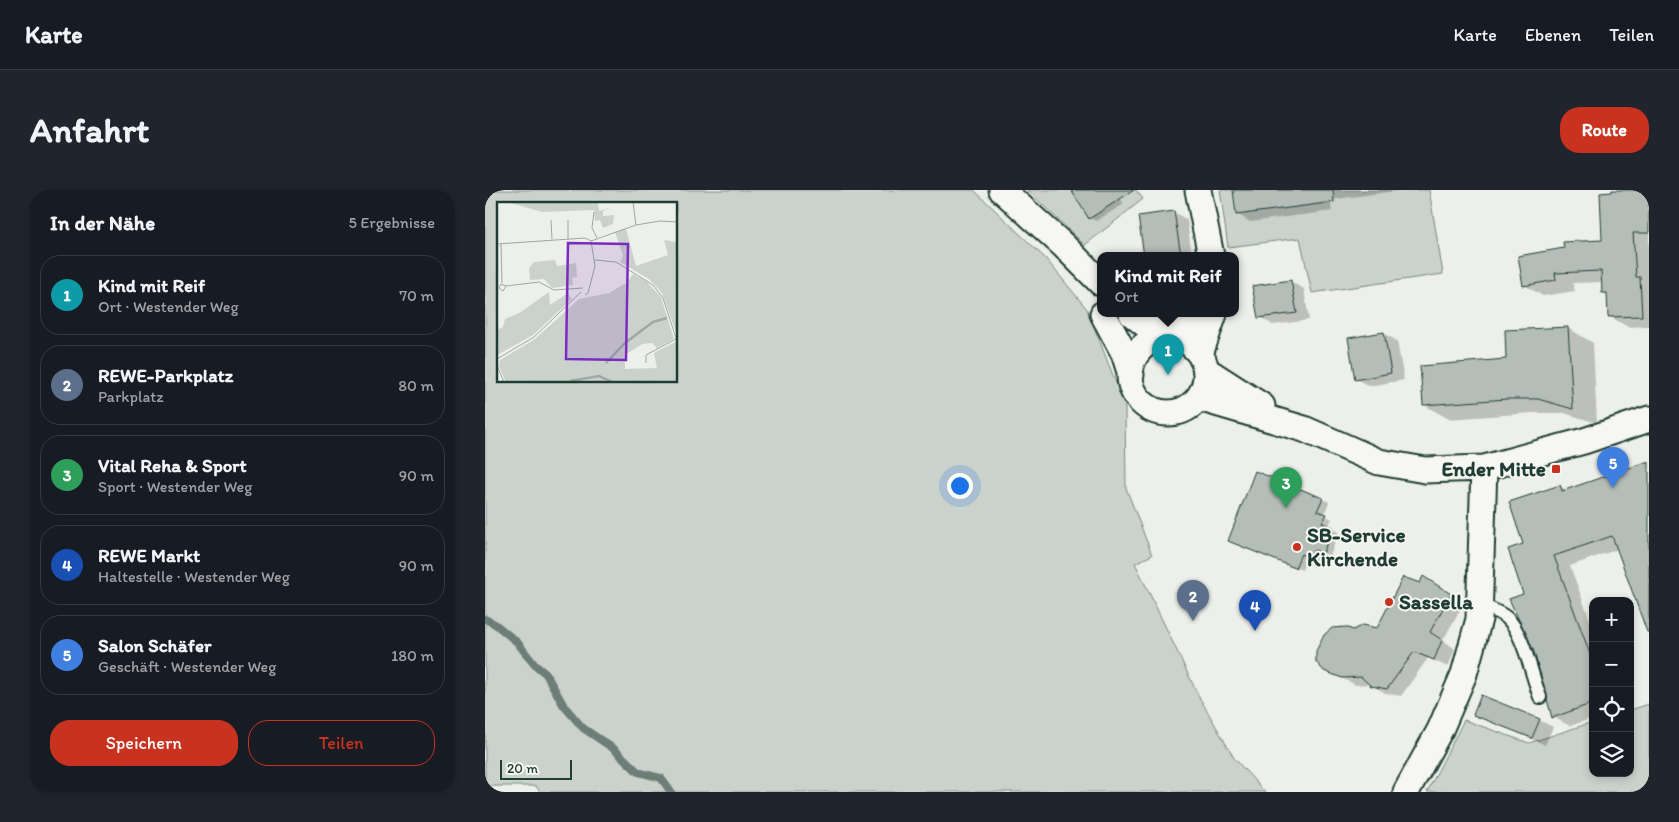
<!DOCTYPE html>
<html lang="de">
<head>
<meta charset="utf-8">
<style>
	body { margin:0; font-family:Itim,sans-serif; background:#20242c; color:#f1f3f6 }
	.controls { position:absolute; right:15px; bottom:15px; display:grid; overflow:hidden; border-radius:10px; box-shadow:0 2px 8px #0003 }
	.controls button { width:45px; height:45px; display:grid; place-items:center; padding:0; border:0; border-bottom:1px solid #363941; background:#171b24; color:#f1f3f6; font:25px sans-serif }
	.scale { position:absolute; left:15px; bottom:12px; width:72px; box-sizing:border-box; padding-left:5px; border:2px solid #1f3d34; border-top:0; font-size:14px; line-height:18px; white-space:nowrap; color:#1f3d34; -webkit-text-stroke:4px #f6f6f2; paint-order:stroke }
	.you { position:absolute; left:474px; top:295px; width:18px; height:18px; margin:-12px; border:4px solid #fff; border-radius:50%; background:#1a73e8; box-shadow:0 0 0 8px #1a73e833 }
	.badge { display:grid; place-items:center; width:32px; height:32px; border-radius:50%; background:#c8321e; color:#fff; font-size:16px; font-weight:700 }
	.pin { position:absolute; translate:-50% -41px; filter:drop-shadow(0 1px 2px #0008) }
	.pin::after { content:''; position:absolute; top:26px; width:18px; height:15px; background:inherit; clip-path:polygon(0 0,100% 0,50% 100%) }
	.popup { position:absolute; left:612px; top:62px; width:142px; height:65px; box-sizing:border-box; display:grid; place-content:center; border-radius:10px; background:#171b24; filter:drop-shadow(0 1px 4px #0005); font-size:16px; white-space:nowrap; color:#9ea1a6 }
	.popup b { font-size:19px; color:#f1f3f6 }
	.popup::after { content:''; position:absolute; left:50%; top:100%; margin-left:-10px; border:10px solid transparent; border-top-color:#171b24 }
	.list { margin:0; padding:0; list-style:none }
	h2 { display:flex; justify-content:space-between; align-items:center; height:65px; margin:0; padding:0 20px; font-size:21px }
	h2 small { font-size:16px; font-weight:400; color:#9ea1a6 }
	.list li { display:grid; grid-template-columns:32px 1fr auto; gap:15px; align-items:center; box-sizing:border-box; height:80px; margin:0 10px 10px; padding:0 10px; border:1px solid #363941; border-radius:20px }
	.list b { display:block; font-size:19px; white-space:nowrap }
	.list p { margin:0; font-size:16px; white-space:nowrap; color:#9ea1a6 }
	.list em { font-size:16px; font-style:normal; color:#9ea1a6 }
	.actions { display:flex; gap:10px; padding:15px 20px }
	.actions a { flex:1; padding:11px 0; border:1px solid #c8321e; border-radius:20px; text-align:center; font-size:18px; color:#c8321e }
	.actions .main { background:#c8321e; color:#fff }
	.icon { flex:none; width:28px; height:28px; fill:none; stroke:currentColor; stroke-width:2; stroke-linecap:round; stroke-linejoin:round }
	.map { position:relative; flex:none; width:1164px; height:602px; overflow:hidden; border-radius:20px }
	header { display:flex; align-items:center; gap:30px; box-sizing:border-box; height:70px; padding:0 25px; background:#171b24; border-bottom:1px solid #363941 }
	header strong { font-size:24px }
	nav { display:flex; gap:28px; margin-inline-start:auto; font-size:18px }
	.intro { display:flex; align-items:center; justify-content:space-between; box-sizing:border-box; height:120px; padding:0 30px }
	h1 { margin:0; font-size:35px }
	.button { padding:12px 22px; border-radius:20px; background:#c8321e; color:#fff; font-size:18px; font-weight:700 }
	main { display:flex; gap:30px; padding:0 30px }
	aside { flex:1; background:#171b24; border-radius:20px; box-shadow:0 2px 8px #0003 }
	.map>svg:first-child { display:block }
	.green { fill:#cbd2cc; stroke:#758880; fill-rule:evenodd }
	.shadow { fill:#0003 }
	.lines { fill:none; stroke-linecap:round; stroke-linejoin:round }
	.stream { stroke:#6c7e77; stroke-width:8 }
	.building { fill:#b4bdb8; stroke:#1f3d34 }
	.lane-casing { stroke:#1f3d34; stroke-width:16 }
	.street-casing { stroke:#1f3d34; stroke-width:29 }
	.lane { stroke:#f6f6f2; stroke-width:12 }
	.street { stroke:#f6f6f2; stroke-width:25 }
	.poi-dot { fill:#c8321e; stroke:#f6f6f2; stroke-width:2 }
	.labels { text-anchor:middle; stroke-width:4; stroke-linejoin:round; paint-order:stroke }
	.poi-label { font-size:21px; font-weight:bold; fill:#1f3d34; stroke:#f6f6f2; text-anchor:start }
	.inset-river { fill:none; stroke:#9faaa4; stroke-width:2.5 }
	.inset-road { fill:none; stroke:#9ba8a1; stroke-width:1 }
	.view { fill:#7b2cbf; fill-opacity:0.15; stroke:#7b2cbf; stroke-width:2.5 }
	.inset-edge { fill:none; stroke:#1f3d34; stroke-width:2.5 }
</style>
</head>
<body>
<header>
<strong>Karte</strong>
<nav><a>Karte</a><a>Ebenen</a><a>Teilen</a></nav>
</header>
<div class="intro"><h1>Anfahrt</h1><a class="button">Route</a></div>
<main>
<aside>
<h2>In der Nähe<small>5 Ergebnisse</small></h2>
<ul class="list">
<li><span class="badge" style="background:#0f9aa8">1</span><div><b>Kind mit Reif</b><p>Ort · Westender Weg</p></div><em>70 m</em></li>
<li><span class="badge" style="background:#5c6f8a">2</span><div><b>REWE-Parkplatz</b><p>Parkplatz</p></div><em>80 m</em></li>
<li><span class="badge" style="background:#2e9e5b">3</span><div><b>Vital Reha &amp; Sport</b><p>Sport · Westender Weg</p></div><em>90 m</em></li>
<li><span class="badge" style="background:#1a4fb4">4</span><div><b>REWE Markt</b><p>Haltestelle · Westender Weg</p></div><em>90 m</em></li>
<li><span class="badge" style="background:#3f7fe0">5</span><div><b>Salon Schäfer</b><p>Geschäft · Westender Weg</p></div><em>180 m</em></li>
</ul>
<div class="actions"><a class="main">Speichern</a><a>Teilen</a></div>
</aside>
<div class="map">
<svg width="1164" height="602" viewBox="0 0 1164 602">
	<rect width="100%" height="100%" fill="#edefea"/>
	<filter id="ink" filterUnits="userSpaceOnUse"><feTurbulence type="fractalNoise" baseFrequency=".02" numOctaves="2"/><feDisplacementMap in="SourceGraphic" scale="10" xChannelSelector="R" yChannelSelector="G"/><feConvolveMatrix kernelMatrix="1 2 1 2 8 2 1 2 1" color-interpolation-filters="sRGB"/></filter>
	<g filter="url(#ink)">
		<path class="green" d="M0,0H489L561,69L602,119L640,216L641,298L667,365L650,373L713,505L749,568L780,602H55L51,596H0ZM14,14H191V191H14Z
			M542,0H651L658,9L600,55Z
			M735,0H944L958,84L827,103L815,48L743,57Z
			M1164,514V602H942L979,530L1044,553L1108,532V583H1145V520Z"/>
		<path class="shadow" d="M587,0H630L639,14L611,31L605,28Z
			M749,0H918L845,10L847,21L765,32L752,24Z
			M1128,0H1164V136L1143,137L1124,126V106L1118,102V92L1088,93L1090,101L1058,106L1039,95L1118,51Z
			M689,22L702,30L707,66H663L657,27Z
			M806,92L819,99L824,130L788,135L775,127Z
			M1083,138L1108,153L1112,233L1079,223H1048L964,229L939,215Z
			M899,143L912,151L919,190L884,196L871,189Z
			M1164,273V445L1133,359L1085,376L1108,438V528L1085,536L1068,527L1040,404V355L1075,296L1083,301Z
			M837,309L844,312L839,325L847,329L843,337L854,342L845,366L835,362L831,370L822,367L817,380L744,351Z
			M935,394L952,395L979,413L958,450L970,459L963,477L943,468L916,506L900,503L885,494L871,495L840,480L868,441L892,440Z
			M990,524L1054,530L1068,537L1060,555Z"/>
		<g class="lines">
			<path class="stream" d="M0,429L10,434L32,452L49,474L61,484L79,516L98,538L129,559L153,582L176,588L186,602"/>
		</g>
		<path class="building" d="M586,0H649L604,29Z
			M748,0H848L849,12L751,25Z
			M1127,0H1164V43H1148L1151,87H1155L1157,126L1123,127L1122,103H1117L1116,81L1070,83L1071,90L1038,96L1033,66L1079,58L1078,52L1117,50L1115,3L1127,2Z
			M689,21L696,66H659L653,26Z
			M806,90L812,123L773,128L767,96Z
			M1083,137L1088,219L1053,209H1022L938,215L935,176L1021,169L1020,140Z
			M899,142L906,183L870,190L863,148Z
			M1164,271V442H1162L1127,346L1069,366L1108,472V513L1067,528L1049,462L1024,409L1038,404L1023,359L1038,354L1024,312L1075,295L1077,301Z
			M770,281L838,308L832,321L842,324L837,333L848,337L838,363L829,360L824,368L816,364L810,378L743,351Z
			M938,386L966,404L945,442L957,450L949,470L929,462L902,499L886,496L876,487L857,488L839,481L831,472V461L839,445L847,438L861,437L868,440L878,435L892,438L918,387L935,393Z
			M996,505L1055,529L1047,548L988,525Z"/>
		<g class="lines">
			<g class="lane-casing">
				<path id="lane" d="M994,414C1003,418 1015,422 1022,428C1038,442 1047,486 1055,507"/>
			</g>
			<g class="street-casing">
				<path id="street" d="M517,0L578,55L616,93
					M713,0L726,66
					M618,124L639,163L646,185
					M647,124L676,147
					M645 185a38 38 0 1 1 76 0a38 38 0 1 1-76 0Z
					M693,148L710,124
					M715,164L729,124
					M721,180L777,216
					M714,208L819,239L894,272L940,280L999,278L1099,251L1164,229
					M921,602L955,540L979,484L994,429L999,278"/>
			</g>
			<use href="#lane" class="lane"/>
			<use href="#street" class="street"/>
		</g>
	</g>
	<g class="poi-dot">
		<rect x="1066" y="274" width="10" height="10" rx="2.5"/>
		<circle cx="812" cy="357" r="5"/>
		<circle cx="904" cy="412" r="5"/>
	</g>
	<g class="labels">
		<g class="poi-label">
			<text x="1061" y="286" text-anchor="end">Ender Mitte</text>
			<text x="822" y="352">SB-Service<tspan x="822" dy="24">Kirchende</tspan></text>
			<text x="914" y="419">Sassella</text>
		</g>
	</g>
	<g transform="translate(12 12)">
		<rect width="180" height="180" fill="#edefea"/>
		<path d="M10,0H101L102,9L115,5L106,9V14L117,13L116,22L106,26L103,18L98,19L97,8L45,10ZM129,27L139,64L171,53L167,38L180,40V133L165,91L152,77L123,60L126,54L118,30ZM58,58L60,64L79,61L80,75L75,76L76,83L55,86L47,77L33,78L32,66L37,60ZM136,72L150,80L164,95L177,137L160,146L155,141L145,142L128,153V167L160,166L157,151L180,139V180H9L2,165L3,158L38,137L82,97L112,91L129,81ZM52,90L53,103L71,91L75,97L36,133L0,153V128L6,125L8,117L24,110Z" fill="#cbd2cc"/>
		<path class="inset-river" d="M109,161L128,141L156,120L170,116M73,179L102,174L115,180"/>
		<path class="inset-road" d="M136,0L139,23M97,10L95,26L100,36M54,18L55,37M71,37V18M0,42L88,36L94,39L139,23L163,19L180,20M4,42L5,81M98,58L119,60L156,83L166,96L180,139M9,84L6,89L2,86L4,82L9,84L42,80L57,88L86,86M88,93L91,91L98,64L94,39M0,157L37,135L84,90M149,161V153L179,137M0,164L7,180"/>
		<path class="view" d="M71,41L131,42L129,158L69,157Z"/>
		<rect width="180" height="180" class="inset-edge"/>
	</g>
</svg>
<div class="controls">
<button>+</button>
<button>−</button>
<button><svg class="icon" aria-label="locate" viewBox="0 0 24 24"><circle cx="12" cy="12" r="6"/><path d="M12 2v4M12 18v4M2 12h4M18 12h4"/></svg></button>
<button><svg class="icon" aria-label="layers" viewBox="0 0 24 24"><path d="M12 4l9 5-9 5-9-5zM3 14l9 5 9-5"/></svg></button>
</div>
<div class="scale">20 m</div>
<div class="you"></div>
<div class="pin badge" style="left:683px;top:185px;background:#0f9aa8">1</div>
<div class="popup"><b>Kind mit Reif</b>Ort</div>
<div class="pin badge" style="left:708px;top:431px;background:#5c6f8a">2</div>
<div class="pin badge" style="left:801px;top:318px;background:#2e9e5b">3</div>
<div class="pin badge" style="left:770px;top:441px;background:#1a4fb4">4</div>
<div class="pin badge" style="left:1128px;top:298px;background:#3f7fe0">5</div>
</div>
</main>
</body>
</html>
